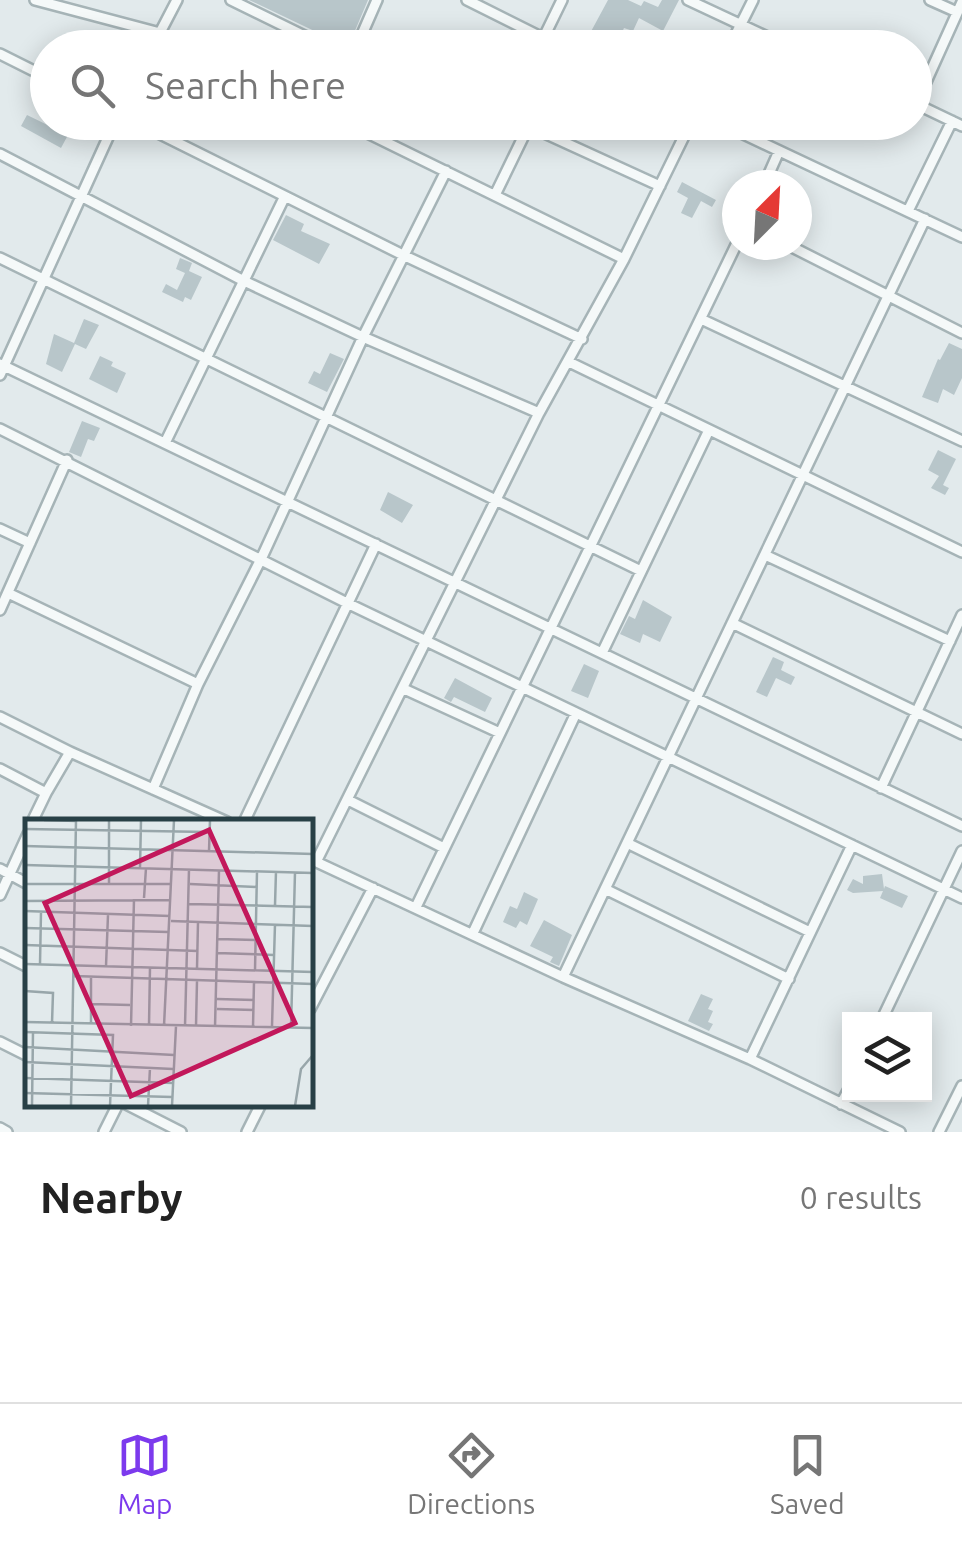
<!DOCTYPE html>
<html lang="en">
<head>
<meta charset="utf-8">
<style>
	body { margin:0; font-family:Ubuntu,sans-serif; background:#f2f2f2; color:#222 }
	.controls { position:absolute; right:30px; bottom:30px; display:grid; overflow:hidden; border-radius:0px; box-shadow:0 5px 25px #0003 }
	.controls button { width:90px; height:90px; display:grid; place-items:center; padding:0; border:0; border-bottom:2px solid #e0e0e0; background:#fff; color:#222; font:50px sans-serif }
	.compass { position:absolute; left:722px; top:170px; width:90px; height:90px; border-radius:50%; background:#fff; box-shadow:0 5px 25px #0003; rotate:24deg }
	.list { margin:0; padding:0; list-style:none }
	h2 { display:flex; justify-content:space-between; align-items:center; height:130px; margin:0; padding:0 40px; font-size:42px }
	h2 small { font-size:32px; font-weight:400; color:#767676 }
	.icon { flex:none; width:55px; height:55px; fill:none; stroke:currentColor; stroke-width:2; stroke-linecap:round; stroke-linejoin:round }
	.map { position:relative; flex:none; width:962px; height:1132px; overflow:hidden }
	.search { position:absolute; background:#fff; box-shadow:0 5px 25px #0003; left:30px; right:30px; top:30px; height:110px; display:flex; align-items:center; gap:25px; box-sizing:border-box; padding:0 35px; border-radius:55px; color:#767676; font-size:38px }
	.sheet { height:270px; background:#fff }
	nav { display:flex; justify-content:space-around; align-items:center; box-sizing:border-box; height:140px; border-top:2px solid #e0e0e0; background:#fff; font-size:28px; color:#767676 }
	nav a { display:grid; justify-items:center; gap:5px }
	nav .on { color:#7c3aed }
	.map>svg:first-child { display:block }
	.building { fill:#b8c6ca }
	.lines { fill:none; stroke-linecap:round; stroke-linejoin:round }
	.street-casing { stroke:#a6b4b7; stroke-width:14 }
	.street { stroke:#f5f9f9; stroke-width:9 }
	.inset-road { fill:none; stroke:#98a6aa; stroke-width:2.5 }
	.view { fill:#c2185b; fill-opacity:0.15; stroke:#c2185b; stroke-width:5 }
	.inset-edge { fill:none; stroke:#284046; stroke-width:5 }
</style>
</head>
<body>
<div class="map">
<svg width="962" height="1132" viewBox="0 0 962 1132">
	<rect width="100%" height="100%" fill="#e2eaec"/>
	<path class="building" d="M249,0H368L348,47Z
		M608,0H628L641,6L644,1L658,7L662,0H679L663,31L639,18L633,31L624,28L616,46L597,37L595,41L588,37Z
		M27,115L68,135L61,148L21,126Z
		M682,182L716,200L712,207L701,201L692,218L681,213L688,198L677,192Z
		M286,215L304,224L301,231L330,244L319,264L273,240Z
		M180,258L192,263L189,271L202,277L191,300L185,297L183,302L162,292L166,284L177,290L185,273L176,269Z
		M84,319L99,325L86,349L75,344L62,372L46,364L54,334L74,343Z
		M949,343L962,349V378L954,395L943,389L938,403L922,397L938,359L940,360Z
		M330,353L344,359L327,392L308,383L314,371L320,374Z
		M100,356L113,362L111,366L126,373L117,393L89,379Z
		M82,421L100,428L94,441L88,439L81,457L69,452Z
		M938,450L956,459L943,485L949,488L945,495L931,488L939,476L928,470Z
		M388,492L413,505L402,523L380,510Z
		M643,600L672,617L660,642L643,634L640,643L620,634L629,616L635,619Z
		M773,657L784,662L781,670L795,677L791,685L776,678L767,697L756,692Z
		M584,664L599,671L588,698L571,691Z
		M455,678L492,698L485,712L454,697L451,702L444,698Z
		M882,874L884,889L885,886L908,896L902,908L880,898L883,891L853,893L847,890L853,879L863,884V876Z
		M524,892L538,899L527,925L520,921L516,928L503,922L510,906L517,909Z
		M544,920L572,935L559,966L550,962L553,957L530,946Z
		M701,994L713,999L708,1009L713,1011L708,1022L713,1024L709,1031L688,1021Z"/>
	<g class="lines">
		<g class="street-casing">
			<path id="street" d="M35,0L160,33L190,48
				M231,0L329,48
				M467,0L563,48
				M688,0L791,48
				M930,0L957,12
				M544,37L562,0
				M152,48L177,0
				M356,48L377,0
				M729,48L753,0
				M0,54L48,78
				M914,103L962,126
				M916,104L962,2
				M136,122L405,256L582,339
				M345,122L624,259
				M520,122L660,186
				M718,122L962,237
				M0,154L244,281L363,337L539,413
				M764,185L779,151
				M495,195L529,125
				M908,211L952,121
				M788,245L962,333
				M0,258C213,363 426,468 641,571
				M701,319L962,441
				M569,362L962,552
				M0,364L962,826
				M0,375L115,122
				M0,429L347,603L962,898
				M165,443L284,198
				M0,529L30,543
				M765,555L950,641
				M8,593L198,684
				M0,610L67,460
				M732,623L962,734
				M602,653L709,430
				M404,689L500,733
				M0,717L70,752L227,822
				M0,769L46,793L32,822
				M881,788L962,615
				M153,789L198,684L262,557L363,337L446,171
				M46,793L70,752
				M348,800L444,848
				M244,822L376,544
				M627,843L810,932
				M310,859L563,977L750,1059L900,1132
				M316,862L539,413L624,259L691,122
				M0,869L28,884
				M605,889L789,979
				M0,895L28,834
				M416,907L737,243
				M473,933L576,713
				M0,953L28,967
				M563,977L925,219
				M310,1009L373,888
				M882,1019L962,851
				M0,1042L28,1056
				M750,1059L852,845
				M126,1104L181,1132
				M841,1104L850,1087
				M0,1128L7,1132
				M104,1132L118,1104
				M247,1132L261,1104
				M939,1132L962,1086"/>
		</g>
		<use href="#street" class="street"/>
	</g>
	<g transform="translate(25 819)">
		<rect width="288" height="288" fill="#e2eaec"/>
		<path class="inset-road" d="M19,1L51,2M0,10L184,13M0,27L288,35M184,32L185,1M0,46L288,54M115,49L116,1M0,65H146M165,65L232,68M84,66V1M119,79L121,49M0,82L146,81M164,85L288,88M250,86L251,52M0,92L145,97M146,102L288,107M0,109L143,113M193,120L230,121M0,126L173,132M192,134L249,136M0,145L288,153M15,145L16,93M81,147L83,96M172,149L173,103M230,151L232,52M49,157L288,165M0,172L28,174L27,204M192,180L229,181M66,185L105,186M192,190L229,191M0,203L288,209M66,206V157M106,207L109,80M124,207L125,148M139,207L149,1M160,207L164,50M171,207L172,162M247,207L250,105M190,208L194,51M228,208L229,163M266,209L270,53M0,213L88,216L85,287M0,228L149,236M0,243L148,250M0,259L148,264M0,274L147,278M7,287L8,213M46,287L51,1M123,287L125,249M147,287L151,207M270,287L276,250L288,236"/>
		<path class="view" d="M184,11L270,204L106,277L20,84Z"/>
		<rect width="288" height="288" class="inset-edge"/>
	</g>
</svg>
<div class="controls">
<button><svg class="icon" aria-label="layers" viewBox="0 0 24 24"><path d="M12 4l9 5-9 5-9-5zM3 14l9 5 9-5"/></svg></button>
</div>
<svg class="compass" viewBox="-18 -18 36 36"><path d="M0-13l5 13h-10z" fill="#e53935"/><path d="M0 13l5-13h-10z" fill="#767676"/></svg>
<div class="search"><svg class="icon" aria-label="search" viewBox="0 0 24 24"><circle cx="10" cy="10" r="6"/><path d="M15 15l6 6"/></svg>Search here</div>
</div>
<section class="sheet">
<h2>Nearby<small>0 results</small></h2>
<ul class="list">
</ul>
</section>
<nav>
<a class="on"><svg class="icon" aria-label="map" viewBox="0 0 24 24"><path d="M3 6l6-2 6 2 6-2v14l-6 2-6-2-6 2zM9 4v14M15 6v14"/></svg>Map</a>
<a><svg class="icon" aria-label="directions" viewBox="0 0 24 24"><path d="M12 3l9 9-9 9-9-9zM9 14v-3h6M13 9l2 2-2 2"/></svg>Directions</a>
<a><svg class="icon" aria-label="saved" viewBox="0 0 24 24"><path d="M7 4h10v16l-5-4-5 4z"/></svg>Saved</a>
</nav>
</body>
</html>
